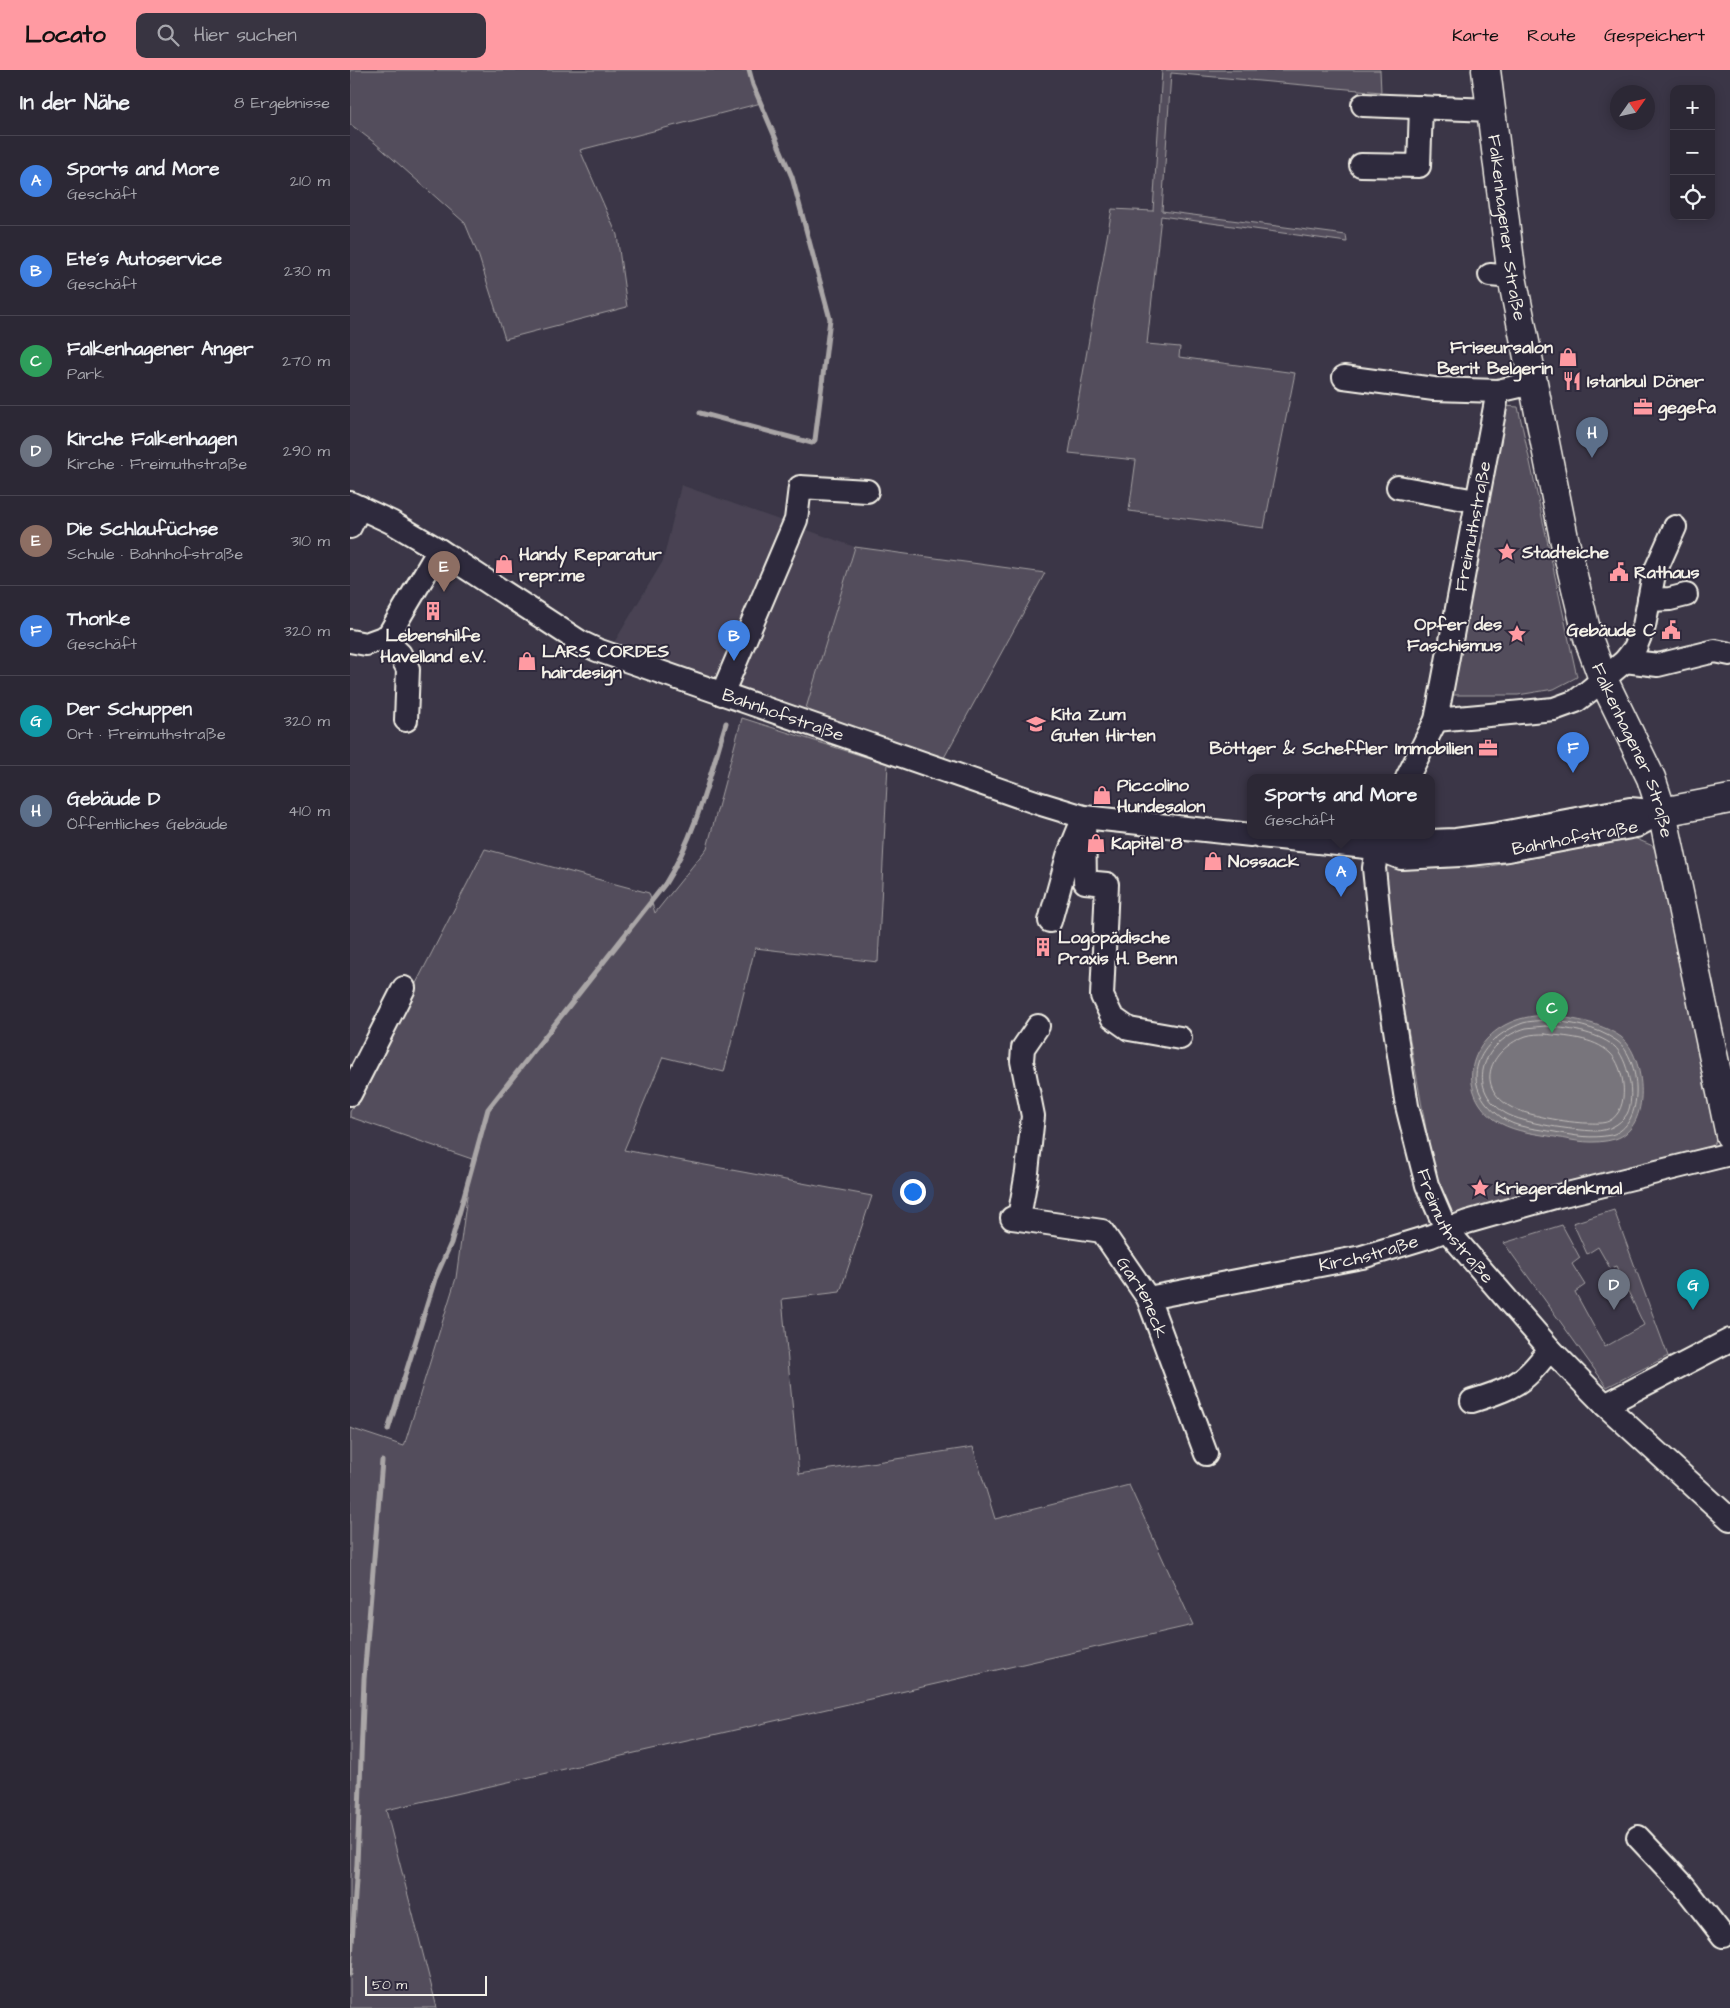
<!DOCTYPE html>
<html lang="de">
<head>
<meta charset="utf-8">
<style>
	body { margin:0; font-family:"Architects Daughter",sans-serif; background:#383441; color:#f1f3f6 }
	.controls { position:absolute; right:15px; top:15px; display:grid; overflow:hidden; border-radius:10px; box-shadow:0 2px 12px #0003 }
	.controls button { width:45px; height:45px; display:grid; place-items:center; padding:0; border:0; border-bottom:1px solid #484450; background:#2c2835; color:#f1f3f6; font:25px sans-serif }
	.compass { position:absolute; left:1260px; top:15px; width:45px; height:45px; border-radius:50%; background:#2c2835; box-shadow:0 2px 12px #0003; rotate:56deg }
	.scale { position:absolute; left:15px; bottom:12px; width:122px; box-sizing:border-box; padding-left:5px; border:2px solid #f4f1e8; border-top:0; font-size:14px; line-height:18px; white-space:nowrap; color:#f4f1e8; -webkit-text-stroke:4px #2f2a3d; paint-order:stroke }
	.you { position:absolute; left:562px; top:1121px; width:18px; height:18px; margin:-12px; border:4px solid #fff; border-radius:50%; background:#1a73e8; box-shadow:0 0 0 8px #1a73e833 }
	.badge { display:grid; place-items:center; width:32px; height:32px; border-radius:50%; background:#ff9aa2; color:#fff; font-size:16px; font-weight:700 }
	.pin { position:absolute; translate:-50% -41px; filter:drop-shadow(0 1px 2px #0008) }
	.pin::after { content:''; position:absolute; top:26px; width:18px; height:15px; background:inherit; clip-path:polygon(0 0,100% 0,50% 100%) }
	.popup { position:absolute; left:897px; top:704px; width:188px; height:65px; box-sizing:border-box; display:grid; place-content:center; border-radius:10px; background:#2c2835; filter:drop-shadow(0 1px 4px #0005); font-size:16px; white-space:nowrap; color:#a6a6ad }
	.popup b { font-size:19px; color:#f1f3f6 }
	.popup::after { content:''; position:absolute; left:50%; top:100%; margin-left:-10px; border:10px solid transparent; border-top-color:#2c2835 }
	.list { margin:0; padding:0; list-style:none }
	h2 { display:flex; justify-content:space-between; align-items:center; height:65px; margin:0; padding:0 20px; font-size:21px }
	h2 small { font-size:16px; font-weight:400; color:#a6a6ad }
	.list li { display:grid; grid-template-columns:32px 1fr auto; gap:15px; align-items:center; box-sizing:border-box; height:90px; padding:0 20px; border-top:1px solid #484450 }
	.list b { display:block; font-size:19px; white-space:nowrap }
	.list p { margin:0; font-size:16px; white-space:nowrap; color:#a6a6ad }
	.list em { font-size:16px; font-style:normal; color:#a6a6ad }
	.icon { flex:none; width:28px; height:28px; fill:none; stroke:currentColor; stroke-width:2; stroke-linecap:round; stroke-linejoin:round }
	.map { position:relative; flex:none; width:1380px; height:1938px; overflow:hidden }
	header { display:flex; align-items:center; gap:30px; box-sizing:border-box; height:70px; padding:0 25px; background:#ff9aa2; color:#111 }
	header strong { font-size:24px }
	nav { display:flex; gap:28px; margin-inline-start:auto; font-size:18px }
	.search { width:350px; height:45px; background:#383441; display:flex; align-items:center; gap:12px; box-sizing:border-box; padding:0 18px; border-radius:10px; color:#a6a6ad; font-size:19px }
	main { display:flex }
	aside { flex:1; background:#2c2835 }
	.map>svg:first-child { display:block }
	.built { fill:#484352 }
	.green { fill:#534e5c; stroke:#a4a0a2 }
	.water { fill:#78747b; stroke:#aaa6a7 }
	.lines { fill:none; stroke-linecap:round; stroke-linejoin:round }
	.shore { stroke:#c2bfbc; stroke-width:1 }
	.stream { stroke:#aaa6a7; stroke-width:5 }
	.minor-casing { stroke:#f4f1e8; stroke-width:26 }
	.major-casing { stroke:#f4f1e8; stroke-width:31 }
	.minor { stroke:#2f2a3d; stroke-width:22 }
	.major { stroke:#2f2a3d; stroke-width:28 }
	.labels { text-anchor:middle; stroke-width:4; stroke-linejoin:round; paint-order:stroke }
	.street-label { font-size:18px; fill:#f4f1e8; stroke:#2f2a3d }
	.poi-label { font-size:18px; font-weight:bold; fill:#f4f1e8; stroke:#2f2a3d; text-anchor:start }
</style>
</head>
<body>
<header>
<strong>Locato</strong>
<div class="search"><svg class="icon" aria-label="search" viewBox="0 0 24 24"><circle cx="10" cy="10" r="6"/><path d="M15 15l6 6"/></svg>Hier suchen</div>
<nav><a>Karte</a><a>Route</a><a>Gespeichert</a></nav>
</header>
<main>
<aside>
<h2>In der Nähe<small>8 Ergebnisse</small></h2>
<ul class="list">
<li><span class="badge" style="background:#3f7fe0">A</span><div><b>Sports and More</b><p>Geschäft</p></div><em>210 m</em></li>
<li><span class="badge" style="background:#3f7fe0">B</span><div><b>Ete´s Autoservice</b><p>Geschäft</p></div><em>230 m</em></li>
<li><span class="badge" style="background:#2e9e5b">C</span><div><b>Falkenhagener Anger</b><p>Park</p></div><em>270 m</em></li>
<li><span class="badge" style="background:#6b7280">D</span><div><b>Kirche Falkenhagen</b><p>Kirche · Freimuthstraße</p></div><em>290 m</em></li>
<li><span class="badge" style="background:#8d6e63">E</span><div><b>Die Schlaufüchse</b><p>Schule · Bahnhofstraße</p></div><em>310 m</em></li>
<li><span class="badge" style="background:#3f7fe0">F</span><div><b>Thonke</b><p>Geschäft</p></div><em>320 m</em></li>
<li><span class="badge" style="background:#0f9aa8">G</span><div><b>Der Schuppen</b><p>Ort · Freimuthstraße</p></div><em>320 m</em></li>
<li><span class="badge" style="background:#5c6f8a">H</span><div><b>Gebäude D</b><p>Öffentliches Gebäude</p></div><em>410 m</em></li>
</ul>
</aside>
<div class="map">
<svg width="1380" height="1938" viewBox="0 0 1380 1938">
	<rect width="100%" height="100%" fill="#3b3647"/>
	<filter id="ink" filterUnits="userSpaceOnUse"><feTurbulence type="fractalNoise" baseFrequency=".02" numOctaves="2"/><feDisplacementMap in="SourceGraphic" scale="10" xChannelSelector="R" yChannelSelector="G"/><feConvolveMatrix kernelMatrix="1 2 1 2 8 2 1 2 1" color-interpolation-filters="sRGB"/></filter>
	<g filter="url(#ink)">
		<path class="built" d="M331,415L505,477L453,648L262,576L313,491Z"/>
		<path class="green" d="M0,0H399L411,33L230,80L267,165L277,237L155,269L129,187L115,153L25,73L0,54Z
			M812,0H1030L1031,22L821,3L812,141L996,165L997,172L811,146L797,274L830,277L829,287L945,303L914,458L779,441L786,390L719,383L762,139L803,141Z
			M1154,336L1168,337L1227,607L1204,619L1168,625H1099Z
			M505,477L695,503L590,695L453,648Z
			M392,648L538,694L528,892L405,878L374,1002L313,987L274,1080L522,1126L490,1222L432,1229L449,1404L623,1377L645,1449L779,1415L843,1555L36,1740L87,1938H0V1358L54,1376L106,1208L122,1089L0,1047V1042L135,779L299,823L305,843L357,778Z
			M1284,768L1303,776L1310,792L1366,1070L1359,1081L1102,1146L1088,1126L1050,914L1034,796L1136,797Z
			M1264,1140L1318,1286L1257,1317L1154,1173L1212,1155L1230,1188L1222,1194L1235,1215L1225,1222L1255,1277L1294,1255L1266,1196L1260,1198L1248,1177L1237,1184L1223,1153Z"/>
		<path class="water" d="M1195,945C1222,949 1248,951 1271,967C1296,987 1302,1058 1265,1069C1244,1075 1225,1071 1205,1067C1187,1064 1166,1062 1150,1053C1108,1027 1115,977 1155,955C1168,948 1181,946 1195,945Z"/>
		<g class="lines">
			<path class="shore" d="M1195,950C1221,953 1245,956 1267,971C1291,988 1296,1056 1261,1065C1242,1069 1224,1066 1205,1062C1188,1059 1165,1058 1151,1047C1106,1014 1127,970 1173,953C1179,951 1188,951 1195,950Z
				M1195,956C1218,959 1244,961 1264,976C1278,988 1286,1028 1277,1044C1270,1055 1257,1061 1245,1061C1223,1060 1174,1054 1155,1043C1113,1016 1135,970 1176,958C1182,957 1189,957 1195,956Z
				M1195,964C1216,967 1243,967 1260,983C1275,997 1281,1040 1259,1051C1253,1054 1244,1053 1237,1053C1219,1053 1174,1045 1159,1036C1123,1013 1143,978 1176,966C1182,964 1189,964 1195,964Z"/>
			<path class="stream" d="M350,343L462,373L465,370L480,249L442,107L403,15L399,0
				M38,1360L85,1209L101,1173L138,1039L315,814C346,765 359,708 376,653
				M0,1904L7,1794L14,1609L32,1391"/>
			<g class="minor-casing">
				<g id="minor">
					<path d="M1013,35L1141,40"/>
					<path d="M1011,95L1069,96L1071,37"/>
					<path d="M1140,205L1162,207"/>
					<path d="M994,307L1084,319L1148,321L1183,313"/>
					<path d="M1048,417L1126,431"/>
					<path id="s1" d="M0,433L41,452L89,480L230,572L247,580L688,733L734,747L901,765"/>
					<path d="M0,457L10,437"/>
					<path d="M1299,530L1320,529L1336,525"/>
					<path d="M33,568L50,584L58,599L56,650"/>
					<path d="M0,571L16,574L38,566L89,480"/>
					<path d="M1275,591L1308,595L1365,581L1380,584"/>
					<path d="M372,624L446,450L450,417L517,421"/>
					<path d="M1086,650L1204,639L1226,631L1239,621L1275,591L1285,578L1294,556L1304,504L1325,457"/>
					<path id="s2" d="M1057,708L1086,650L1148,321"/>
					<path id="s3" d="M910,766L1026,778L1051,788L1110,785L1158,780L1286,756L1312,742"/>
					<path id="s4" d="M1029,766L1024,798L1032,876L1057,1036L1077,1115L1096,1159L1200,1279L1255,1335L1380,1449"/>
					<path d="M1026,778L1051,772L1106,770L1142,765L1280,739L1312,742"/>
					<path d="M700,851L718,786L734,747L735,812L757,814L752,926L762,947L779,959L830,968"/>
					<path d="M0,1024L54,918"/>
					<path id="s5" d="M662,1148L752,1161L798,1228L856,1384"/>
					<path d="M669,1148L677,1102L683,1046L672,991L673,978L688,956"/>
					<path id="s6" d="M798,1228L1012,1187L1081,1166L1117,1152L1205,1127L1380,1084"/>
					<path d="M1122,1331C1135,1327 1148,1323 1160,1317C1177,1309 1189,1293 1200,1279"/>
					<path d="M1255,1335L1380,1270"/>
					<path d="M1288,1767L1334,1816L1373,1866"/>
				</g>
			</g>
			<g class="major-casing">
				<g id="major">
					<path id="s7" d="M1136,0L1162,207L1214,468L1238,568L1253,609L1301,708L1312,742L1380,1065"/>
					<path d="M1312,742L1380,729"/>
				</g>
			</g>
			<use href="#minor" class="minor"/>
			<use href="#major" class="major"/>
		</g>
	</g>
	<defs>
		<g id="shop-bare" transform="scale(1.5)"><path d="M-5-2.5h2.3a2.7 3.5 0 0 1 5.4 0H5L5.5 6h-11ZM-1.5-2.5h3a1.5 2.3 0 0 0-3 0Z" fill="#ff9aa2" stroke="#2f2a3d" stroke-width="2.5" paint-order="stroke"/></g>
		<g id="restaurant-bare" transform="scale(1.5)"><path d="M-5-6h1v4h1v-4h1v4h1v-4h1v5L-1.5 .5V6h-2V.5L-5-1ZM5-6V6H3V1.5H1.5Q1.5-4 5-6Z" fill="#ff9aa2" stroke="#2f2a3d" stroke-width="2.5" paint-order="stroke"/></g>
		<g id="office-bare" transform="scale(1.5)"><path d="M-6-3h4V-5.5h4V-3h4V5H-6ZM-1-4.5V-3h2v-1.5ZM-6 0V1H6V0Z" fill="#ff9aa2" stroke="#2f2a3d" stroke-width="2.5" paint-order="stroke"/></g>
		<g id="sight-bare" transform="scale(1.5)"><path d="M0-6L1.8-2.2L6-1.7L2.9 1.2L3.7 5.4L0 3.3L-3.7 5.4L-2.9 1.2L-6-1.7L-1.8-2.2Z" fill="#ff9aa2" stroke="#2f2a3d" stroke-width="2.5" paint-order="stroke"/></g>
		<g id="civic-bare" transform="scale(1.5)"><path d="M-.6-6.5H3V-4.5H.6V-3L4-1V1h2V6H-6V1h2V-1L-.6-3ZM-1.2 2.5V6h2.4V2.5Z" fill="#ff9aa2" stroke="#2f2a3d" stroke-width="2.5" paint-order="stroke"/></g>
		<g id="building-bare" transform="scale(1.5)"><path d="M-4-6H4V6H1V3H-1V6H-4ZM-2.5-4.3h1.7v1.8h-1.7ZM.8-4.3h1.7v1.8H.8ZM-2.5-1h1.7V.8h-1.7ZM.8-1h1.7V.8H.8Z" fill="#ff9aa2" stroke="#2f2a3d" stroke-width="2.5" paint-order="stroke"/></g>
		<g id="school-bare" transform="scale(1.5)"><path d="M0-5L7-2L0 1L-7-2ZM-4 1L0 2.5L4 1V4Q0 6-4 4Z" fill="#ff9aa2" stroke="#2f2a3d" stroke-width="2.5" paint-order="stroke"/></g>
	</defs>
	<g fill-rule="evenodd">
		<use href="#shop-bare" x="1218" y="287"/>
		<use href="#restaurant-bare" x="1222" y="311"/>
		<use href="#office-bare" x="1293" y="337"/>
		<use href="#sight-bare" x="1157" y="482"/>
		<use href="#shop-bare" x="154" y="494"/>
		<use href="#civic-bare" x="1269" y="502"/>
		<use href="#building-bare" x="83" y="541"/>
		<use href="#civic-bare" x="1321" y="560"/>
		<use href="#sight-bare" x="1167" y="564"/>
		<use href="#shop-bare" x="177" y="591"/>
		<use href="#school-bare" x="686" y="654"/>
		<use href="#office-bare" x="1138" y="678"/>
		<use href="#shop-bare" x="752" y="725"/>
		<use href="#shop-bare" x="746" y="773"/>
		<use href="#shop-bare" x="863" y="791"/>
		<use href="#building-bare" x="693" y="877"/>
		<use href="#sight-bare" x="1130" y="1118"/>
	</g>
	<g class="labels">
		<g class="street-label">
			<text dy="6" stroke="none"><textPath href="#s7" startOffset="159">Falkenhagener Straße</textPath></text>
			<text dy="6" stroke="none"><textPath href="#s2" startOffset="262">Freimuthstraße</textPath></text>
			<text dy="6" stroke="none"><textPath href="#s1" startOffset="485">Bahnhofstraße</textPath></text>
			<text dy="6" stroke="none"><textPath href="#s7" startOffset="699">Falkenhagener Straße</textPath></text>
			<text dy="6" stroke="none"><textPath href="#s3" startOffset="319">Bahnhofstraße</textPath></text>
			<text dy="6" stroke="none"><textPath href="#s4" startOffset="404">Freimuthstraße</textPath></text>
			<text dy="6" stroke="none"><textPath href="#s6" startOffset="225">Kirchstraße</textPath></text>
			<text dy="6" stroke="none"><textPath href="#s5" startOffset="169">Garteneck</textPath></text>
		</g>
		<g class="poi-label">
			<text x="1203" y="283" text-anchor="end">Friseursalon<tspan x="1203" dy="21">Berit Belgerin</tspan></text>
			<text x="1237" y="317">Istanbul Döner</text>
			<text x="1308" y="343">gegefa</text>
			<text x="1172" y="488">Stadteiche</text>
			<text x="169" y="490">Handy Reparatur<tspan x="169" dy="21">repr.me</tspan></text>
			<text x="1284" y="508">Rathaus</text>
			<text x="1152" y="560" text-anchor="end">Opfer des<tspan x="1152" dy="21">Faschismus</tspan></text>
			<text x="1306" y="566" text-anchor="end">Gebäude C</text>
			<text x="83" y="571" text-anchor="middle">Lebenshilfe<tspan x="83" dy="21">Havelland e.V.</tspan></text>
			<text x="192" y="587">LARS CORDES<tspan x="192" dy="21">hairdesign</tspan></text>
			<text x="701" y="650">Kita Zum<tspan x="701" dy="21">Guten Hirten</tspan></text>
			<text x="1123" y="684" text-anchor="end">Böttger &amp; Scheffler Immobilien</text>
			<text x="767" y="721">Piccolino<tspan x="767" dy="21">Hundesalon</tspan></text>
			<text x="761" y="779">Kapitel 8</text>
			<text x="878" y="797">Nossack</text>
			<text x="708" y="873">Logopädische<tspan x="708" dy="21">Praxis H. Benn</tspan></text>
			<text x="1145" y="1124">Kriegerdenkmal</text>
		</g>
	</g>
</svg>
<div class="controls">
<button>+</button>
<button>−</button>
<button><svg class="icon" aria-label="locate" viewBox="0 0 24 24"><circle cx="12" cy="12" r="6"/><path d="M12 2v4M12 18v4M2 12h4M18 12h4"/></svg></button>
</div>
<svg class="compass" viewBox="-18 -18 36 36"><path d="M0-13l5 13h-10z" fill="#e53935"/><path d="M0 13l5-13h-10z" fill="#a6a6ad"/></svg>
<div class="scale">50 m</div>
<div class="you"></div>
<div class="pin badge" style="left:991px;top:827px;background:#3f7fe0">A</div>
<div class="popup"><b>Sports and More</b>Geschäft</div>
<div class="pin badge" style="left:384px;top:591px;background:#3f7fe0">B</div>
<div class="pin badge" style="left:1202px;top:963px;background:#2e9e5b">C</div>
<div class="pin badge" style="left:1264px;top:1240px;background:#6b7280">D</div>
<div class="pin badge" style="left:94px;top:522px;background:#8d6e63">E</div>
<div class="pin badge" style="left:1223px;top:703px;background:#3f7fe0">F</div>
<div class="pin badge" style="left:1343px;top:1240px;background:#0f9aa8">G</div>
<div class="pin badge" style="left:1242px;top:388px;background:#5c6f8a">H</div>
</div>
</main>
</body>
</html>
